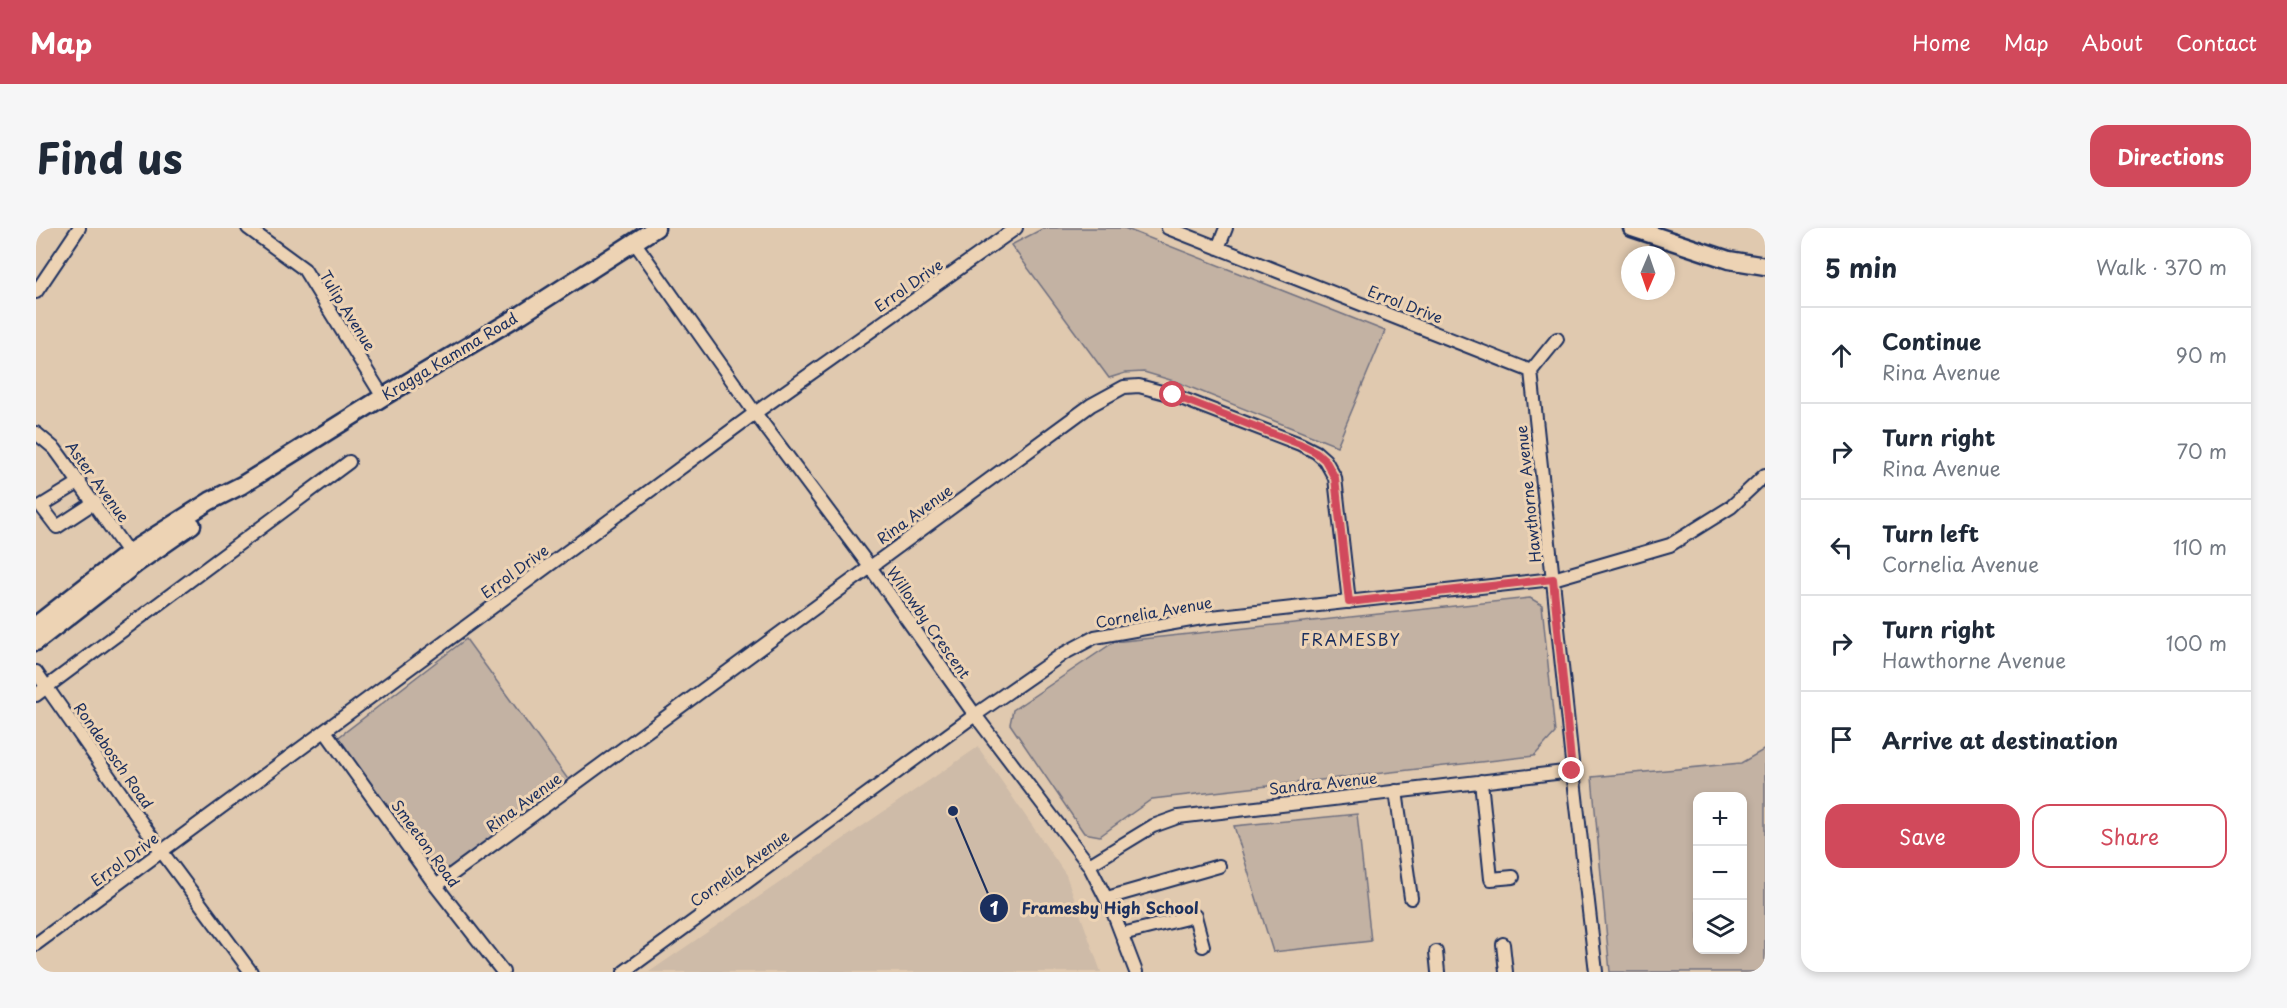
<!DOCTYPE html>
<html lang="en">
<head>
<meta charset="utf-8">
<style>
	body { margin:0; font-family:"Playpen Sans",sans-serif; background:#f6f6f7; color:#1f2937 }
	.controls { position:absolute; right:18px; bottom:18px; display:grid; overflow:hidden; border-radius:12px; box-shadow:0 3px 9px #0003 }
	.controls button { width:54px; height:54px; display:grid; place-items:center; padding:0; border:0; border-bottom:2px solid #e0e1e3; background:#fff; color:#1f2937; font:30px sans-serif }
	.compass { position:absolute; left:1585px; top:18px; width:54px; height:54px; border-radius:50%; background:#fff; box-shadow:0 3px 9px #0003; rotate:182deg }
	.stop { position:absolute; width:18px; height:18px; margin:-14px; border:4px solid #d1495b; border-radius:50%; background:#fff }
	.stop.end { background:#d1495b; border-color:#fff; box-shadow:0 2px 6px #0008 }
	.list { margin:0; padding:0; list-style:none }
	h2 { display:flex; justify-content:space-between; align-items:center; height:78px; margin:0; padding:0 24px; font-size:26px }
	h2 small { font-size:20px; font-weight:400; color:#747a83 }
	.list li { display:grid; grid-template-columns:39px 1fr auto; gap:18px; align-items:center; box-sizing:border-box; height:96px; padding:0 24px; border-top:2px solid #e0e1e3 }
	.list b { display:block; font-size:22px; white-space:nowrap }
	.list p { margin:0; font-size:20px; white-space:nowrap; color:#747a83 }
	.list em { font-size:20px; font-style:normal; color:#747a83 }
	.actions { display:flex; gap:12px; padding:18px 24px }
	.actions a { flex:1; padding:14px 0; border:2px solid #d1495b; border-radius:18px; text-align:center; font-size:21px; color:#d1495b }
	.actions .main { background:#d1495b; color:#fff }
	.icon { flex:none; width:33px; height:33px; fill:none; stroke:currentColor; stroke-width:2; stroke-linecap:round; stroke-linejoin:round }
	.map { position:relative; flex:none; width:1729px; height:744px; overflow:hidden; border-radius:18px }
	header { display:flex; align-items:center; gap:36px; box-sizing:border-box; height:84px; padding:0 30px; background:#d1495b; color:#fff }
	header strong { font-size:28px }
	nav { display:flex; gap:33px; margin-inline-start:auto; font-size:21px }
	.intro { display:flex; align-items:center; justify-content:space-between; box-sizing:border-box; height:144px; padding:0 36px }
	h1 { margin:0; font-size:42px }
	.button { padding:15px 27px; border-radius:18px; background:#d1495b; color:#fff; font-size:21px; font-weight:700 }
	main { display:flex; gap:36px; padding:0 36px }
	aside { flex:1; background:#fff; border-radius:18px; box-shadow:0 3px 9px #0003 }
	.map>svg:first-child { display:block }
	.built { fill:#cebba8 }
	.green { fill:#c3b2a3; stroke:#6f7080; stroke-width:1.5; fill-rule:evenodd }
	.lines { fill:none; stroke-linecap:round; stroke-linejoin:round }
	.minor-casing { stroke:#1b2f5e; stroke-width:16 }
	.major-casing { stroke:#1b2f5e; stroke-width:21 }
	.minor { stroke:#edd3b4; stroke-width:12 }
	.major { stroke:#edd3b4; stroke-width:16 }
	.route { stroke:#d1495b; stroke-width:8 }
	.labels { text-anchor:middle; stroke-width:6; stroke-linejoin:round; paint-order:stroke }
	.street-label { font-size:15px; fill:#1b2f5e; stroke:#edd3b4 }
	.neighbourhood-label { font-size:16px; letter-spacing:1.5px; fill:#1b2f5e; stroke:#edd3b4 }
	.leader { fill:none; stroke:#1b2f5e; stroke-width:2 }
	.callout-dot { fill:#1b2f5e; stroke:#edd3b4; stroke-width:2 }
	.mark-label { font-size:18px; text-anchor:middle; font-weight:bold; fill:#fff }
	.callout-label { font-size:16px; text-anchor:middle; font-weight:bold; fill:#1b2f5e; stroke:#edd3b4; stroke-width:6; stroke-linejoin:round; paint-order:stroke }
</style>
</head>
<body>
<header>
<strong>Map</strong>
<nav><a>Home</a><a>Map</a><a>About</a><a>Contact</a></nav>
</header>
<div class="intro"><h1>Find us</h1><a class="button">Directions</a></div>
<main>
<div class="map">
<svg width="1729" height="744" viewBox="0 0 1729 744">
	<rect width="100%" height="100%" fill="#e0c9af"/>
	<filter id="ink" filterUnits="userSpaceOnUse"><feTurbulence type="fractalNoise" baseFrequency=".0167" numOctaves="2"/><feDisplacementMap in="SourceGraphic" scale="12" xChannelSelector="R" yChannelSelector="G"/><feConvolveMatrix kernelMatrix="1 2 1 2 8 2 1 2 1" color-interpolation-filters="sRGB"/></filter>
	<g filter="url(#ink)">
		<path class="built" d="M942,519L1030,647L1065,744H613Z"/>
		<path class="green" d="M1008,0H1088L1349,103L1301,218L1141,154L1108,144L1089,145L1073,150L975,17Z
			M1494,370L1506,377L1519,505L1498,528L1116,571L1064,608L1048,605L974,496L977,482L1078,414Z
			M430,411L534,554L401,649L299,512Z
			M1729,521V744H1574L1556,549L1705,535ZM1662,568H1706V722H1662Z
			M1321,586L1335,713L1237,724L1198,598Z"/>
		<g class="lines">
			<g class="minor-casing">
				<path id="minor" d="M212,0L268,41L347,169
					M1132,0L1495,143
					M599,15L719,185L834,339L939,487L1053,637L1077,684L1100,744
					M1182,20L1190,0
					M0,64L43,0
					M1495,143L1537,543L1560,744
					M1495,143L1521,111
					M0,205L19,221L27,232L96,330
					M44,254L5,278L21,299L59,274
					M0,444L126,624L215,744
					M0,467L313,234
					M289,503L400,658L467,744
					M1445,553L1455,651L1477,649
					M1360,563L1375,670
					M1053,637L1117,598L1142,589L1537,543
					M400,658L1055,177L1088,159L1103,158L1137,167L1264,216L1280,224L1289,232L1299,250L1313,374
					M1071,670L1183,638
					M1086,706L1159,688L1167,718
					M0,716L719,185L980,0
					M1467,716L1470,744
					M1400,724L1402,744
					M588,744L939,487L1027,426L1059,409L1166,390L1517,351L1634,317L1695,279L1729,247"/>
			</g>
			<g class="major-casing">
				<path id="major" d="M1596,0L1693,32L1729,38
					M0,397L92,325L174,273L206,257L347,169L486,86L620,0
					M0,414L100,336L156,297"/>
			</g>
			<use href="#minor" class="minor"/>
			<use href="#major" class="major"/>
		</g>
	</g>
	<g class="lines" filter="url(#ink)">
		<path class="route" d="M1137,167L1264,216L1280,224L1289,232L1299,250L1313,374L1517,351L1536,543"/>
	</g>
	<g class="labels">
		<g class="street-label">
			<text transform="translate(873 58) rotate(-35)" y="5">Errol Drive</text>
			<text transform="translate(1369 77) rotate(21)" y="5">Errol Drive</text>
			<text transform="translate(311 83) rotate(58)" y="5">Tulip Avenue</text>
			<text transform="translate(414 129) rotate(-31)" y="5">Kragga Kamma Road</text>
			<text transform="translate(61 254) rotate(54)" y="5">Aster Avenue</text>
			<text transform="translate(1493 266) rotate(-96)" y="5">Hawthorne Avenue</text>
			<text transform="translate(879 287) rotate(-36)" y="5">Rina Avenue</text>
			<text transform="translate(479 344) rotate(-36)" y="5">Errol Drive</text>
			<text transform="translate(1118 385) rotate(-10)" y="5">Cornelia Avenue</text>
			<text transform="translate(892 395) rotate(55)" y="5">Willowby Crescent</text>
			<text transform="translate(77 528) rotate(55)" y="5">Rondebosch Road</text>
			<text transform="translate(1287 556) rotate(-6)" y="5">Sandra Avenue</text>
			<text transform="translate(488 575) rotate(-36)" y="5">Rina Avenue</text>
			<text transform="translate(389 616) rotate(54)" y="5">Smeeton Road</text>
			<text transform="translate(89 632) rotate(-36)" y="5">Errol Drive</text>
			<text transform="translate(704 641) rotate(-36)" y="5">Cornelia Avenue</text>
		</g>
		<g class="neighbourhood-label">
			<text x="1315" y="418">FRAMESBY</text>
		</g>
	</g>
	<path class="leader" d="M917 583L958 680"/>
	<g class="callout-dot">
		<circle cx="917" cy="583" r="6"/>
		<circle cx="958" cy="680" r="15"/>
	</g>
	<g class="mark-label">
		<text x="958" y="687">1</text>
	</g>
	<g class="callout-label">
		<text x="1074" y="686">Framesby High School</text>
	</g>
</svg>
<div class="controls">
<button>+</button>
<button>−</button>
<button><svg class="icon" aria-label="layers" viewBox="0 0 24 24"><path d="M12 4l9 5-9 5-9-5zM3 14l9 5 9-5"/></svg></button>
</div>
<svg class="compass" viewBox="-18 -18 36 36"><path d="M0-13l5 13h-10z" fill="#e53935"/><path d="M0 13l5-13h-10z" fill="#747a83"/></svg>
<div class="stop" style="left:1137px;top:167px"></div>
<div class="stop end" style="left:1536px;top:543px"></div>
</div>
<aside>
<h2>5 min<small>Walk · 370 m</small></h2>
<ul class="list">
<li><svg class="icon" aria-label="ahead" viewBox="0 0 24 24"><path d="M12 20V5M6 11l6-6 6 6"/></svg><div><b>Continue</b><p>Rina Avenue</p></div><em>90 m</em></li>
<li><svg class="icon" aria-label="right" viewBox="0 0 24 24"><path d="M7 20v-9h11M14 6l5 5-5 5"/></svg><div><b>Turn right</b><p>Rina Avenue</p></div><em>70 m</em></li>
<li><svg class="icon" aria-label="left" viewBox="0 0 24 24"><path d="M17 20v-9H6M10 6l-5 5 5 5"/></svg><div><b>Turn left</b><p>Cornelia Avenue</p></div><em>110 m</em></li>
<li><svg class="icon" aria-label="right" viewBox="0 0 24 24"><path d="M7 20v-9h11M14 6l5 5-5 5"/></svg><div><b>Turn right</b><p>Hawthorne Avenue</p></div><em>100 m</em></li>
<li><svg class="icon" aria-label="arrive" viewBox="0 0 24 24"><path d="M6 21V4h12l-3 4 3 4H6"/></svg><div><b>Arrive at destination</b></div></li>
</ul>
<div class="actions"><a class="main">Save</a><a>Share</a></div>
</aside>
</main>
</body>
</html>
